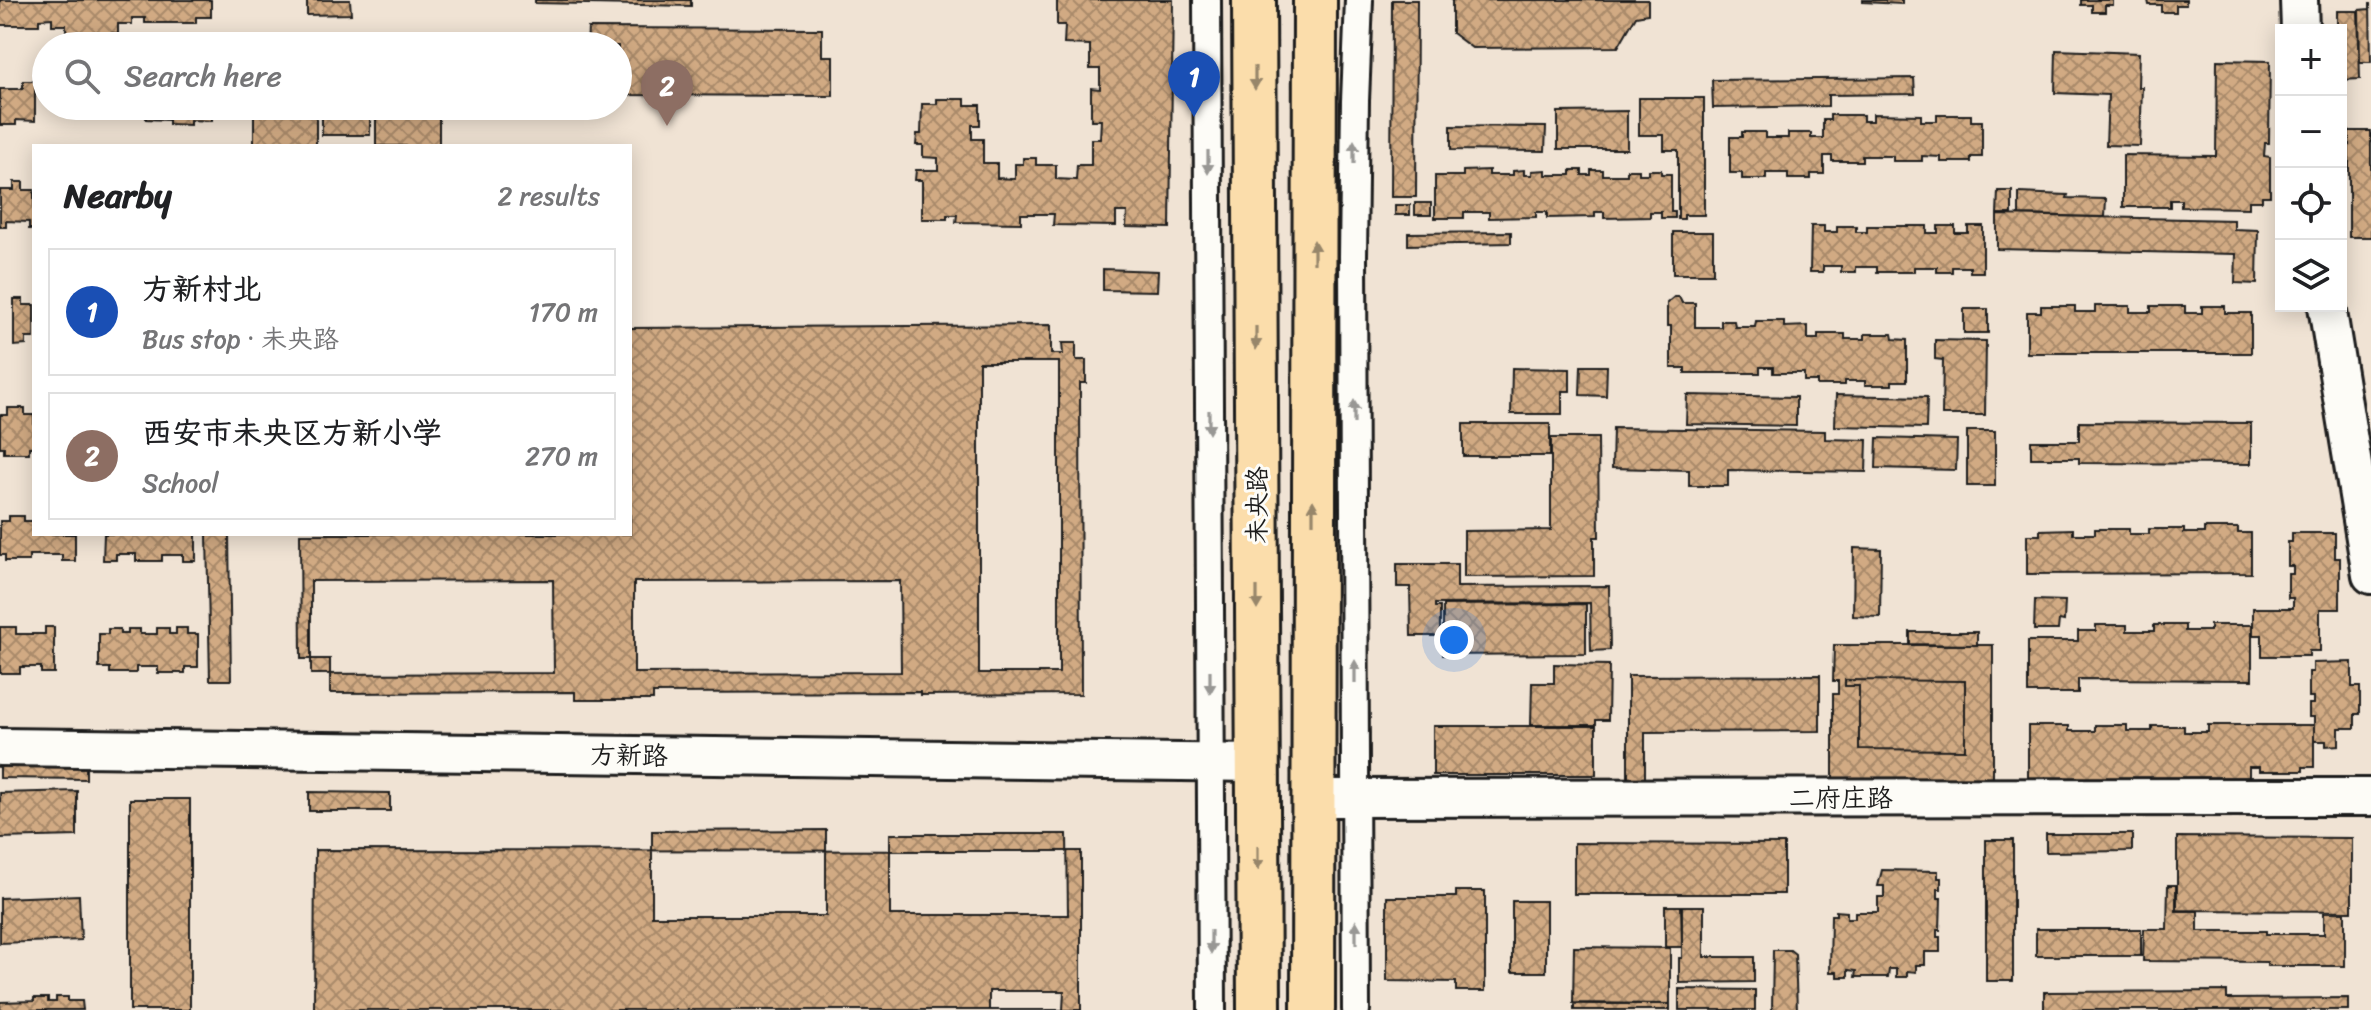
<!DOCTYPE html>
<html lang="en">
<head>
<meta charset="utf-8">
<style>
	body { margin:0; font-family:Sriracha,"LXGW WenKai TC",sans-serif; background:#f2f2f2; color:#202124 }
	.controls { position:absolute; right:24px; top:24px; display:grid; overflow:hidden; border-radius:0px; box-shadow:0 4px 20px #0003 }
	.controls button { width:72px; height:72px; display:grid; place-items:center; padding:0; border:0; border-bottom:2px solid #e0e0e0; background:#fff; color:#202124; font:40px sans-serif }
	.you { position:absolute; left:1454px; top:640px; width:28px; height:28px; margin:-20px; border:6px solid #fff; border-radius:50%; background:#1a73e8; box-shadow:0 0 0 12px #1a73e833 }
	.badge { display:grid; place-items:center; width:52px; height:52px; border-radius:50%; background:#111827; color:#fff; font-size:26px; font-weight:700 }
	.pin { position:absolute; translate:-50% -66px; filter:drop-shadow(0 2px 4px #0008) }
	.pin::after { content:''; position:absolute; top:42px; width:28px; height:24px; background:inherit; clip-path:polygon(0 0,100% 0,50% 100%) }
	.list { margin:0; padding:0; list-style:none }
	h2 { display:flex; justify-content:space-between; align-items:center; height:104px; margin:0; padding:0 32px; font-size:34px }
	h2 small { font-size:26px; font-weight:400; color:#757577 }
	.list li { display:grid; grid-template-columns:52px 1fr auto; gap:24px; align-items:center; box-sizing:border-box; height:128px; margin:0 16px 16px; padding:0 16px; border:2px solid #e0e0e0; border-radius:0px }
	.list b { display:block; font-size:30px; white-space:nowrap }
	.list p { margin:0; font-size:26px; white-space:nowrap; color:#757577 }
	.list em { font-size:26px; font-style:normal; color:#757577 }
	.icon { flex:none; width:44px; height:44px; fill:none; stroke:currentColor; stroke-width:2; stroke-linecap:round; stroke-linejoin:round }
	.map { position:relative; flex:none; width:2371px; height:1010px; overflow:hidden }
	.search { position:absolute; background:#fff; box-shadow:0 4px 20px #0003; left:32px; top:32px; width:600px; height:88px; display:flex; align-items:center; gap:20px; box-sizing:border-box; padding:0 28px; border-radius:44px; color:#757577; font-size:30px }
	.panel { position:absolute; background:#fff; box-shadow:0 4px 20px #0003; left:32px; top:144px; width:600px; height:392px; border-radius:0px }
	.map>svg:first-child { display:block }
	.building { fill:url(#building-cross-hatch); stroke:#1c1c1c; stroke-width:2; fill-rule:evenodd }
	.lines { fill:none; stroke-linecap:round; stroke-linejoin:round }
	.street-casing { stroke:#1c1c1c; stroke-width:32 }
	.secondary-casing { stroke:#1c1c1c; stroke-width:42 }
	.primary-casing { stroke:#1c1c1c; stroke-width:48 }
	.street { stroke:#fdfcf7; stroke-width:26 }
	.secondary { stroke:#fdfcf7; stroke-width:36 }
	.primary { stroke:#fbddab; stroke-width:42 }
	.oneway { fill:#97866b }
	.oneway2 { fill:#989794 }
	.labels { text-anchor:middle; stroke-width:6; stroke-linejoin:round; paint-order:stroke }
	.street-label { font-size:26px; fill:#1c1c1c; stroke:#fdfcf7 }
</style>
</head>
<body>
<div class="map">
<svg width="2371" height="1010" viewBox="0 0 2371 1010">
	<defs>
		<pattern id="building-cross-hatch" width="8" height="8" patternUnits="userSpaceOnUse" patternTransform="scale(2)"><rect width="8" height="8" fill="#d1aa83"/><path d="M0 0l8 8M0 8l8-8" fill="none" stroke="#a98a6a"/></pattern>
	</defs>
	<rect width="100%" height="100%" fill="#f0e3d4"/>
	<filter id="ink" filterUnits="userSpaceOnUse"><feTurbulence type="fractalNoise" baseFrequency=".0125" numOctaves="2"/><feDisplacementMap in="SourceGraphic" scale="16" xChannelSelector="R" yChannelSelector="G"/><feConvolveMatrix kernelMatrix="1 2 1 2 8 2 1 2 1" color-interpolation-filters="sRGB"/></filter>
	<g filter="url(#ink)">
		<path class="building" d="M0,0H211V17H196V23H145V18H132V24H118V33H66V25H52V18L39,19V25H0Z
			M307,0H350L351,14L307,15Z
			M535,0H691V6L535,3Z
			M1057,0H1173L1170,228L1126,227L1127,212H1116V226L1053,225L1054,214H1021V223L956,222L957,215H947V219H922V180H915L916,170H938V158L923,157V145H916L917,134H921L922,104H937V99H965V105H980V125H972V139H983V163H997V178L1015,179V164H1023V158H1036V165H1056V179L1076,180L1077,165H1091V139H1100L1101,120H1091V88L1100,89V69H1090V45L1064,44L1065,25H1057Z
			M1392,0H1417L1416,197H1391Z
			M1452,0H1648V14L1636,16L1618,47L1472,48L1452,33Z
			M1863,0H1902V4L1863,2Z
			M2081,0H2113V5H2105V12H2092V5H2081Z
			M2148,0H2186V5H2176V12H2161V5H2149Z
			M2370,3L2371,62H2360L2359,10L2370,9Z
			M2337,11H2358L2360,79L2341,80V30H2337Z
			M588,28L822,29V56H833V96L618,95V46H587Z
			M493,35H557V46H479Z
			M2056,50L2139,53L2138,87H2142L2140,146L2106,145L2108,95L2055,93Z
			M2217,60L2270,61L2269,143H2265L2264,156L2270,157V196H2262V201H2249V208L2181,207V200H2170V207H2123V155L2216,156Z
			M1914,78L1915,94L1828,95V106L1713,108L1712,80Z
			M23,81H35V121L16,120V125H0V89H23Z
			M1639,98H1704V215H1684V219H1678V150H1664V135H1639Z
			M146,106H212V121L190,120V125L169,124V120L146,119Z
			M254,106H439V146H376V108H370V135H322V109H316V146H254Z
			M1627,111V149H1558V112Z
			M1873,114L1921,115V121H1937V115H1971V121H1982V157H1971V162H1941V157L1922,156V161H1893V156H1862V161H1832V156H1824V174H1811V179H1788V173H1766V179H1742V173H1730V137H1742V132H1765V138H1788V133H1811V138H1823V120H1830V115H1863V121H1873Z
			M1451,126L1546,127L1545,151L1451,150Z
			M2349,131H2371V237H2349Z
			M1489,170V175H1513V171L1524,170V175H1532V171L1546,170V175H1571V170H1582V175H1591V170H1603V175H1627V170H1639V174H1648V170H1661V174H1671V212H1675V218H1661V212H1650V217L1604,218V212H1595V217L1547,218V212H1536V217L1489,218V212H1464V218H1435V176H1463V171Z
			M14,182H23V190H34V229H29V222L6,221V227H0V190H14Z
			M1998,191H2012V214H1997Z
			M2019,193L2068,195L2067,198L2106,199L2105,217L2019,215Z
			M1415,203H1431V215H1415Z
			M1395,205H1410V215H1395Z
			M1997,215L2234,220V229L2258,230L2257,284L2235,283L2236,254L1997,249Z
			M1811,226H1824V232H1837V226H1856V232H1867V226H1927V233H1938V226H1955V233H1968V226H1983V272H1970V267H1952V272H1937V267H1914V272H1877V267H1856V272H1841V266H1823V272H1810Z
			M1511,232V243L1408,245V233Z
			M1673,232H1713V274H1673Z
			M1103,269L1158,271L1157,291L1103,290Z
			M1674,297H1679L1682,303H1695V327H1721V321H1734L1735,327H1755L1756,321H1784V327L1808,326V339H1818V334H1845V339H1865V334H1892L1893,339L1907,340V381H1892V385H1865V381H1845V385H1817V381H1804V373H1773V367H1760V373H1685V368H1671V326H1667V303Z
			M14,299H23V305H34V338H26V345L14,346Z
			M2041,306H2075V312H2095V306H2130V312H2151V306H2185V313H2202V306H2225V313H2251V353H2027V312H2041Z
			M1964,309H1988V333H1964Z
			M1051,325V354H1063L1062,343H1076V360H1086V383H1080L1081,694L920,695V692L653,693V700H575V692L330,693V659H301L300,534H630V328Z
			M1935,340L1986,341L1985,415H1942L1943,360L1935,359Z
			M979,362H1059V673H979Z
			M1581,366H1607L1606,396L1580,395Z
			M1512,368L1570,369V391H1562V414H1511Z
			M1687,395L1796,397V426L1686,424Z
			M1836,395L1927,397L1926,428L1835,426Z
			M8,408H25V415H34V447H29V453H4V447H0V415H8Z
			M2079,422L2251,423V464L2079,463V458H2031V441H2079Z
			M1463,424H1550V456H1463Z
			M1613,428L1825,431V439L1867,440L1866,472L1728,470V486H1689V470L1612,468Z
			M1967,431H1995V486H1967Z
			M1551,438H1598L1599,537H1594V576L1464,577V531L1551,530Z
			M1877,438L1957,440L1956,470L1876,468Z
			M9,516H24V521H34V534H75V561H62V555H29V561H5V555H0V521H9Z
			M2204,528H2238V533H2251V573L2027,574V535H2040V530L2073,529V534H2095V529H2129V534H2149V529H2184V533H2204Z
			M2292,533H2335V558H2340V609H2320V651H2309V656H2262V635H2253V608H2293V598H2288V574H2293V566H2288V542H2292Z
			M104,534H196V561H183V555H162V561H136V554H116V560H103Z
			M207,534H229L231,680H210Z
			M1854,548L1881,549L1880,617L1853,616Z
			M1397,564H1457V587L1609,586L1610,650L1591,651L1590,603L1435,604V607H1440V636H1411L1410,587H1397Z
			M553,580L554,673L311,674V581Z
			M900,581L901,672L634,673V582Z
			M2035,600L2065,601L2064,621L2059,620L2058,630H2034Z
			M1586,604V654L1443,655V605Z
			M2096,625H2127V631H2154V625H2185V631H2210V625H2252V680L2078,679V693H2028V641H2078V631H2096Z
			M0,627H16V634H45V627H54V673H41V667H20V673H0Z
			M157,628H169V634H176V628H187V634H198V667H185V673H158V667H136V673H110V668H99V634H108V629H120V634H128V629H140V634H157Z
			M1910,632H1977V645L1910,644Z
			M1834,645H1993V779L1833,778V694H1838V681H1833ZM1845,680L1965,681V750L1859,749V686H1845Z
			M2352,662V687H2360V714H2355V728H2339V745L2326,746V741H2314V717H2309V704H2313V697H2309V672H2313V663Z
			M1554,664L1609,665L1608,720H1596V725H1531L1532,683H1554Z
			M1820,675V731L1645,732V780H1628V676Z
			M1845,680L1965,681V750L1859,749V686H1845Z
			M2095,725H2127V731H2152V726H2184V732H2208V725H2314V767H2303V771H2259V767H2249V779L2028,778V726H2069V731H2095Z
			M1433,726H1596V775H1433Z
			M0,763H86V779L0,778Z
			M77,791V836L0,838V793Z
			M309,792L390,793V811H309Z
			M130,799H190V1010H130Z
			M826,830V916H652V831Z
			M890,834H1067L1068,915H890Z
			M2046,834H2132V851L2046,852Z
			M2177,837L2352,838V911L2177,910Z
			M1986,840H2013V981H1986Z
			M1574,843L1784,844V894H1574Z
			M315,850L1081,851V1010H314Z
			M1882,870L1938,871V878H1941V889H1938V898H1941L1940,930H1937V937H1940V952H1925V965H1916V972L1907,971V977H1896V969H1889L1888,977H1855L1856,971L1848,970V977H1837V972H1830L1831,915H1836V911L1847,912V918H1855V912H1878V897H1884V886H1878Z
			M2168,885H2176V911H2198V931H2266V934H2324V912H2345V966H2267V962L2143,961L2144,929H2167Z
			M1456,891H1485V991H1456V982L1387,981V897H1456Z
			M79,895L81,940L0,943V898Z
			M1512,901H1546V972H1512Z
			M1665,906H1681L1682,947H1665Z
			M1682,906H1704V957H1754V982L1679,983V958H1682Z
			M2036,929H2141V956H2036Z
			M1574,947L1670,948V1004L1573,1003Z
			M1773,950H1790L1795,954L1797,1010H1772Z
			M1679,989L1755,990V1010H1679Z
			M989,991H1064L1063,1010H989Z
			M2227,991V999L2348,998V1010H2044V992Z
			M56,997H68V1001H82L83,1010H0V1002L34,1001V998H48V1002H56Z
			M1574,1004H1670V1010H1574Z"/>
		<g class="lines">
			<g class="street-casing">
				<path id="street" d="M1207,0L1212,1010
					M1356,1010L1353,256L1355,101L1359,0"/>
			</g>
			<g class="secondary-casing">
				<path id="secondary" d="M2299,0L2300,30
					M2327,306L2371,575
					M0,747L1258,763
					M1312,798L2371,797"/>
			</g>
			<g class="primary-casing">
				<path id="primary" d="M1254,0L1259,1010
					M1313,1010L1315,0"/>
			</g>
			<use href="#street" class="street"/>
			<use href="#secondary" class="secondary"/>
			<use href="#primary" class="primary"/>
		</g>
		<defs><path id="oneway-solid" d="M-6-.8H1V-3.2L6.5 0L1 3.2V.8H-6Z" transform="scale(2)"/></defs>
		<g class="oneway">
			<use href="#oneway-solid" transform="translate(1255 78) rotate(90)"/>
			<use href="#oneway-solid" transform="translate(1314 252) rotate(-90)"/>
			<use href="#oneway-solid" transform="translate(1256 338) rotate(90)"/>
			<use href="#oneway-solid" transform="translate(1313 512) rotate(-90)"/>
			<use href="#oneway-solid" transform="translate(1257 598) rotate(90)"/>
			<use href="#oneway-solid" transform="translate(1258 858) rotate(90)"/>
		</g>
		<g class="oneway2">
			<use href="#oneway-solid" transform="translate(1354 152) rotate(-90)"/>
			<use href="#oneway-solid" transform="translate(1208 162) rotate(90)"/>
			<use href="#oneway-solid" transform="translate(1354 412) rotate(-90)"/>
			<use href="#oneway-solid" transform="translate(1209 422) rotate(90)"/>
			<use href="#oneway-solid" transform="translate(1355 672) rotate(-90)"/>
			<use href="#oneway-solid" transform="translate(1210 682) rotate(90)"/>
			<use href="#oneway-solid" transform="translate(1356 932) rotate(-90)"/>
			<use href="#oneway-solid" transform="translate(1211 942) rotate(90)"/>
		</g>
	</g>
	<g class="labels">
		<g class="street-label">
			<text transform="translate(1257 505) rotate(-90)" y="9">未央路</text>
			<text transform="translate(629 755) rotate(1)" y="9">方新路</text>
			<text x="1841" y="807">二府庄路</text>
		</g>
	</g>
</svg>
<div class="controls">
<button>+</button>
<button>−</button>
<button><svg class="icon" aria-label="locate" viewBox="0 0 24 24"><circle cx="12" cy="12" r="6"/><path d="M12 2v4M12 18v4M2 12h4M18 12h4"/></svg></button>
<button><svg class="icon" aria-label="layers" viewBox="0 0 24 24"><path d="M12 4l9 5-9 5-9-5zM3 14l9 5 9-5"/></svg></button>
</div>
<div class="you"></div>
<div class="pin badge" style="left:1194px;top:117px;background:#1a4fb4">1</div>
<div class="pin badge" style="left:667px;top:126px;background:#8d6e63">2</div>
<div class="search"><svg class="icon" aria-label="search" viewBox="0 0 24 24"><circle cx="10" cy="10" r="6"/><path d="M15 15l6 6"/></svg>Search here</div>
<section class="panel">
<h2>Nearby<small>2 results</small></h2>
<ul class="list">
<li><span class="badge" style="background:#1a4fb4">1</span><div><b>方新村北</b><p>Bus stop · 未央路</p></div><em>170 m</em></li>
<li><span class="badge" style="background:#8d6e63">2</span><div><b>西安市未央区方新小学</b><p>School</p></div><em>270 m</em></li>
</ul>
</section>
</div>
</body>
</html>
